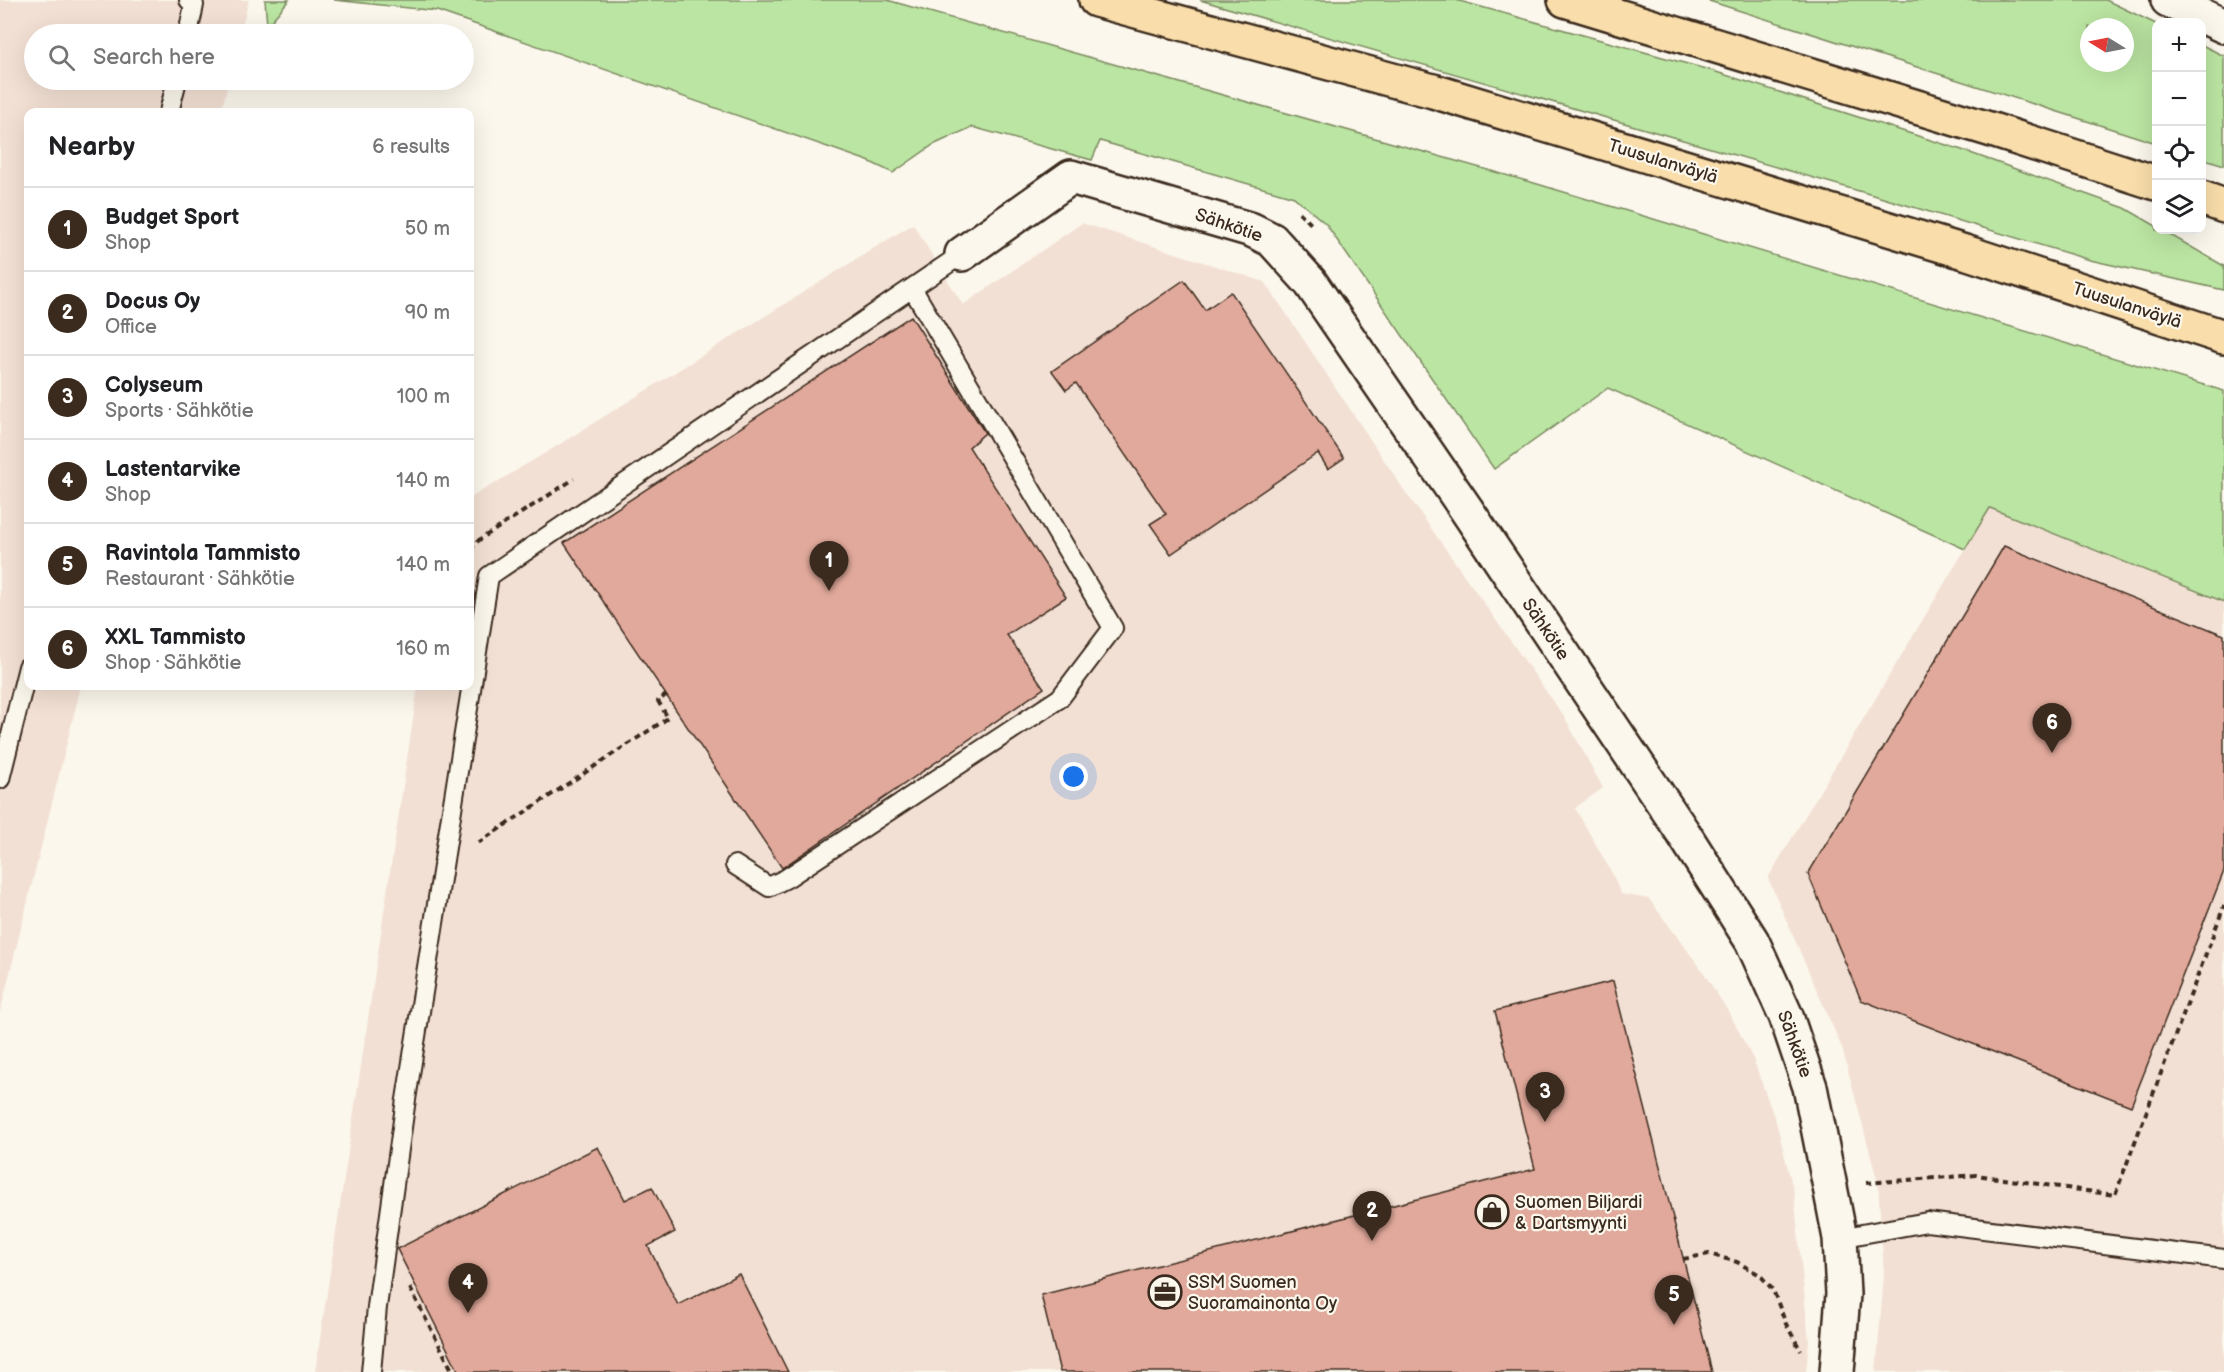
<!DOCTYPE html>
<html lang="en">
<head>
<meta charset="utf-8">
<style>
	body { margin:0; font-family:"Balsamiq Sans",sans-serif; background:#f2f2f2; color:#202124 }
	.controls { position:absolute; right:18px; top:18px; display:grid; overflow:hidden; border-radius:12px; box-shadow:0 6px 24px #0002 }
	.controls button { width:54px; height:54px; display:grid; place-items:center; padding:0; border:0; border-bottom:2px solid #e0e0e0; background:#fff; color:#202124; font:30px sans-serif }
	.compass { position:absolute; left:2080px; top:18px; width:54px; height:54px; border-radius:50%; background:#fff; box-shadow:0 6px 24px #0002; rotate:280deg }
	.you { position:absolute; left:1074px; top:777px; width:21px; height:21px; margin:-15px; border:4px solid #fff; border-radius:50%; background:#1a73e8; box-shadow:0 0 0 9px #1a73e833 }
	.badge { display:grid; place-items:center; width:39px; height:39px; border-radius:50%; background:#3b2a1e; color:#fff; font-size:20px; font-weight:700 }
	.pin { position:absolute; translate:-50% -50px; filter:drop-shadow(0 2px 3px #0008) }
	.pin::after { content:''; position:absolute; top:32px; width:21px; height:18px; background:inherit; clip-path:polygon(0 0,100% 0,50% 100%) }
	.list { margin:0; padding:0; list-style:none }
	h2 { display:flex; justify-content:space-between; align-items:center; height:78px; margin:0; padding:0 24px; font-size:26px }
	h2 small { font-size:20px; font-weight:400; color:#757577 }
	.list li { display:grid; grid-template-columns:39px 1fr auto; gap:18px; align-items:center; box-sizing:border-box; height:84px; padding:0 24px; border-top:2px solid #e0e0e0 }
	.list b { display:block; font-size:22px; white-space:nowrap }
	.list p { margin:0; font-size:20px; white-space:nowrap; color:#757577 }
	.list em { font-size:20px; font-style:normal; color:#757577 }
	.icon { flex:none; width:33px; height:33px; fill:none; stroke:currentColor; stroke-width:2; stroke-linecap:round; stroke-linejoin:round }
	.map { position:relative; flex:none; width:2224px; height:1372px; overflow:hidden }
	.search { position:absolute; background:#fff; box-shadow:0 6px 24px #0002; left:24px; top:24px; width:450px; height:66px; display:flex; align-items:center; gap:15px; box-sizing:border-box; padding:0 21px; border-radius:33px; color:#757577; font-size:22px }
	.panel { position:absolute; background:#fff; box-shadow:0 6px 24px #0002; left:24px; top:108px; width:450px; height:582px; border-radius:12px }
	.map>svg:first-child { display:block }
	.built { fill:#f3e0d4 }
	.green { fill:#bbe5a2; stroke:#7b8860; stroke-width:1.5; fill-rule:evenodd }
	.building { fill:#e1a99b; stroke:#3b2a1e; stroke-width:1.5 }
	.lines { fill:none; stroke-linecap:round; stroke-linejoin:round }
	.service-casing { stroke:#3b2a1e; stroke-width:22 }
	.minor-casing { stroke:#3b2a1e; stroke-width:38 }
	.tertiary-casing { stroke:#3b2a1e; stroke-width:38 }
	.motorway-casing { stroke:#3b2a1e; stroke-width:38 }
	.path { stroke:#3b2a1e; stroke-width:4; stroke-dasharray:6 4.5; stroke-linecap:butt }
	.service { stroke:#fbf7ec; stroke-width:18 }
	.minor { stroke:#fbf7ec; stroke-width:33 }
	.tertiary { stroke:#fbf7ec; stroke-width:33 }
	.motorway { stroke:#f9deab; stroke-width:33 }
	.labels { text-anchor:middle; stroke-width:4.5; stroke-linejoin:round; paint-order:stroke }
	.street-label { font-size:18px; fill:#3b2a1e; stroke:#fbf7ec }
	.poi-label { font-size:18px; fill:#3b2a1e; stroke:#fbf7ec; text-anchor:start }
</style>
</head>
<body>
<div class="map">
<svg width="2224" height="1372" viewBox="0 0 2224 1372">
	<rect width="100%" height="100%" fill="#fbf7ec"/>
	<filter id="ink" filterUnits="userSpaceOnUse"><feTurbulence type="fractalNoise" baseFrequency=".0167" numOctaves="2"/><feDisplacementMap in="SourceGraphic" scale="12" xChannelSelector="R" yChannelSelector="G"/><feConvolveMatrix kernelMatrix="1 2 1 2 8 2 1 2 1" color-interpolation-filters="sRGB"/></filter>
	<g filter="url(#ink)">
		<path class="built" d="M0,0H249L240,34H34V80H229L221,112H28V686H81L0,1013Z
			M1082,223L1265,282L1404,490L1565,718L1603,788L1575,808L1612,873L1621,894L1649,899L1702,970L1731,1016L1754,1061L1777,1125L1794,1193L1809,1341L1806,1372H315L418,686H470V498L552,449L913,224L963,305Z
			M2028,444L2224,508V1372H1876L1884,1274L1878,1183L1842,1048L1768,878Z"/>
		<path class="green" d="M265,0H289L267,26Z
			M334,0H887L1534,183L2224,391V602L1990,508L1965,549L1608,388L1494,469L1326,224L1294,197L1100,141L1092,160L972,127L933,145L893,173L868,161L437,11Z
			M1200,0H1456L1713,71L1959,149L2125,208L2156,226V230H2162L2224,266V290L2090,260L1883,198Z
			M1706,0H2106L2156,24V143ZM2089,27H2125V63H2089Z
			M2202,45L2224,56V165L2202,158Z"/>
		<path class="building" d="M1184,280L1205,310L1231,292L1344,458L1328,469L1318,453L1171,554L1150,524L1166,514L1076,383L1066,390L1052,371Z
			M911,316L985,433L969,447L1066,597L1007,635L1044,688L782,868L564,543Z
			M2004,546L2224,635V871L2131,1106L1861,1000L1808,874Z
			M1613,981L1712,1372H1060L1041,1295L1535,1169L1495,1011Z
			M598,1147L625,1200L652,1187L675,1232L648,1246L678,1305L739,1274L788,1372H459L397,1249Z"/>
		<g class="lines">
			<g class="service-casing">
				<path id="service" d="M188,34L194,5L189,0
					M169,112L177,80
					M0,779L28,667
					M735,865L769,887L787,878L1060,698L1113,628L912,288
					M1840,1238L1927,1222L2224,1259
					M371,1372L377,1307L405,1106L489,576L962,254"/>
			</g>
			<g class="minor-casing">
				<path id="minor" d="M962,254L1071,177L1252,230L1272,240L1310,282L1466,509L1682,831L1752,941L1786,1016L1810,1087L1833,1202L1840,1238L1843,1294L1837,1372"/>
			</g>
			<g class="tertiary-casing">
				<path id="tertiary" d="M2168,0L2224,26"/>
			</g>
			<g class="motorway-casing">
				<path id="motorway" d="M1096,0L1433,91L1968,253L2224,337
					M1565,0L1989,129L2156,183
					M2202,198L2224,206"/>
			</g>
			<path class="path" d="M1299,212L1313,226
				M470,550L479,540L574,479
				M478,843L668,718L658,701L666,695
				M1866,1183L1976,1175L2115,1195L2224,906
				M1683,1259L1709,1254L1737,1262L1760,1275L1773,1290L1786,1324L1801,1351
				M410,1288L453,1372"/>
			<use href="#service" class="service"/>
			<use href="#minor" class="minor"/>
			<use href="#tertiary" class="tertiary"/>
			<use href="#motorway" class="motorway"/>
		</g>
	</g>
	<defs>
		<g id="shop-ring" transform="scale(1.725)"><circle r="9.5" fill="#fbf7ec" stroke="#3b2a1e" stroke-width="1.5"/><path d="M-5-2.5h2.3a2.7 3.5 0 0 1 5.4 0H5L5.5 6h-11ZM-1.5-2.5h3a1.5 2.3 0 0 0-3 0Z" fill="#3b2a1e"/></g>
		<g id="office-ring" transform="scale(1.725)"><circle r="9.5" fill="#fbf7ec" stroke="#3b2a1e" stroke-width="1.5"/><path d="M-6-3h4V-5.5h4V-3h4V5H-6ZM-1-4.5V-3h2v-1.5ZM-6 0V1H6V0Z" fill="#3b2a1e"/></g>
	</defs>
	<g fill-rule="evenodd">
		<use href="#shop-ring" x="1492" y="1212"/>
		<use href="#office-ring" x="1165" y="1292"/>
	</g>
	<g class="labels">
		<g class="street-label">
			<text transform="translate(1663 161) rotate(17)" y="6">Tuusulanväylä</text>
			<text transform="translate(1229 225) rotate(19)" y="6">Sähkötie</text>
			<text transform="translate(2127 305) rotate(18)" y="6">Tuusulanväylä</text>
			<text transform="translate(1546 629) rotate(56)" y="6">Sähkötie</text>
			<text transform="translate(1795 1044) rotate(70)" y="6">Sähkötie</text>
		</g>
		<g class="poi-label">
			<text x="1515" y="1208">Suomen Biljardi<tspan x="1515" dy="21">&amp; Dartsmyynti</tspan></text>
			<text x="1188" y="1288">SSM Suomen<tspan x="1188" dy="21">Suoramainonta Oy</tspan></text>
		</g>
	</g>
</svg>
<div class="controls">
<button>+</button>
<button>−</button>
<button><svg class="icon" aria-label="locate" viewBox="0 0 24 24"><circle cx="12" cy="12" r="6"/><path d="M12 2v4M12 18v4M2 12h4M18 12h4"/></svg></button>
<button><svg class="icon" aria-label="layers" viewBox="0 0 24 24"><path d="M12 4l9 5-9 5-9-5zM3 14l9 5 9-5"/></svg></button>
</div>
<svg class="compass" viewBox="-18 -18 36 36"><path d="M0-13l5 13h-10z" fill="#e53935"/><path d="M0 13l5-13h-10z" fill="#757577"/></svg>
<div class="you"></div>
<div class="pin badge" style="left:829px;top:591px">1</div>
<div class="pin badge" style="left:1372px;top:1241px">2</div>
<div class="pin badge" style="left:1545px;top:1122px">3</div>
<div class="pin badge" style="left:468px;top:1313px">4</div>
<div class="pin badge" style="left:1674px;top:1325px">5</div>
<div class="pin badge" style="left:2052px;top:753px">6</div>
<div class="search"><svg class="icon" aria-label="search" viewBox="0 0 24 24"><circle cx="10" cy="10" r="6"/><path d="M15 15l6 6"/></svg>Search here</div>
<section class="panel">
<h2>Nearby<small>6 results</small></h2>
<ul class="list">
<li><span class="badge">1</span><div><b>Budget Sport</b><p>Shop</p></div><em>50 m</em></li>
<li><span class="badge">2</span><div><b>Docus Oy</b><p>Office</p></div><em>90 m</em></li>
<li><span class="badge">3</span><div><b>Colyseum</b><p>Sports · Sähkötie</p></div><em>100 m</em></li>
<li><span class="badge">4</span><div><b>Lastentarvike</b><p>Shop</p></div><em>140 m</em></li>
<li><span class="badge">5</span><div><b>Ravintola Tammisto</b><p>Restaurant · Sähkötie</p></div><em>140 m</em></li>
<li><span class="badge">6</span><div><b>XXL Tammisto</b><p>Shop · Sähkötie</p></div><em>160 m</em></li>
</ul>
</section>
</div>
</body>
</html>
